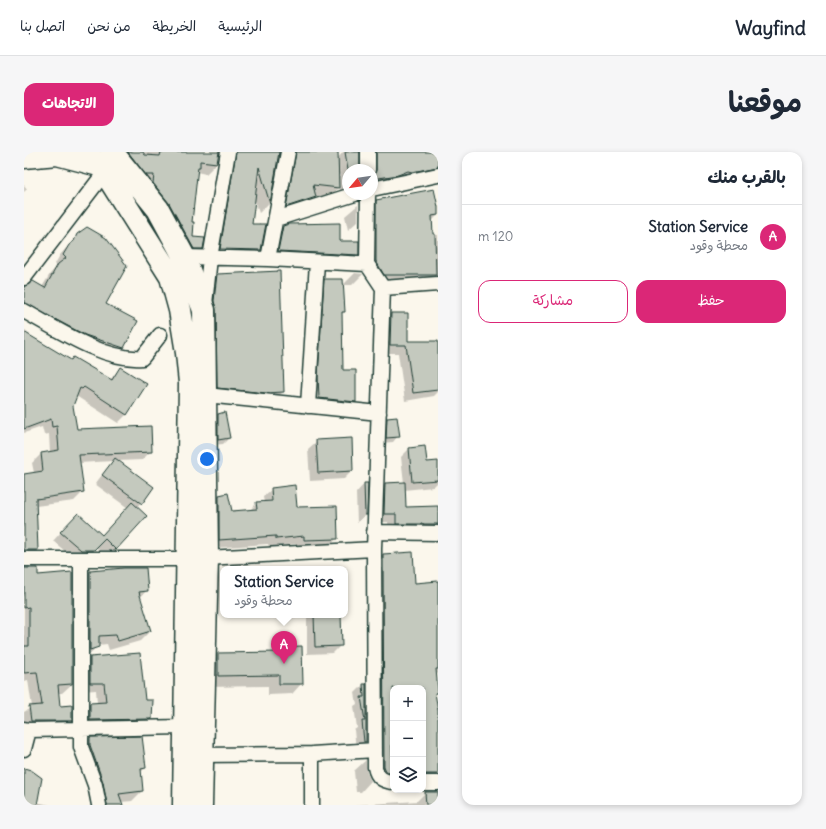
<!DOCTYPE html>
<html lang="ar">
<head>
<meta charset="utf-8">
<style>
	body { margin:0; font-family:Delius,"Playpen Sans Arabic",sans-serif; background:#f6f6f7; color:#1f2937; direction:rtl }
	.controls { position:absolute; right:12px; bottom:12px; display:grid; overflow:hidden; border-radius:8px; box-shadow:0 2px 6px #0003 }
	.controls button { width:36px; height:36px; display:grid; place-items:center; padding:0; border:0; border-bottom:1px solid #e0e1e3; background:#fff; color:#1f2937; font:20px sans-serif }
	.compass { position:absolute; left:318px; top:12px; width:36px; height:36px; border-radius:50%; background:#fff; box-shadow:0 2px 6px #0003; rotate:241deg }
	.you { position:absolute; left:183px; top:307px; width:14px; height:14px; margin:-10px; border:3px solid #fff; border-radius:50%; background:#1a73e8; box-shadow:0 0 0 6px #1a73e833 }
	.badge { display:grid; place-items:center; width:26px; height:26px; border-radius:50%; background:#db2777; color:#fff; font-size:13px; font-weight:700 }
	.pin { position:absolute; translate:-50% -33px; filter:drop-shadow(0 1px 2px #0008) }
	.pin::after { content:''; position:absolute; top:21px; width:14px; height:12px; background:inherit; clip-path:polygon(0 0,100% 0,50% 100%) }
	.popup { position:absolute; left:196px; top:414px; width:128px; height:52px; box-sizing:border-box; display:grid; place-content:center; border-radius:8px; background:#fff; filter:drop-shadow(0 1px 3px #0005); font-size:13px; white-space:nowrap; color:#747a83 }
	.popup b { font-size:15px; color:#1f2937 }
	.popup::after { content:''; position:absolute; left:50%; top:100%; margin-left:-8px; border:8px solid transparent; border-top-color:#fff }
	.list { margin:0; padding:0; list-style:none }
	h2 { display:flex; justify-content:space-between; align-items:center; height:52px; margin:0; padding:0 16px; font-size:17px }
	h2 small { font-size:13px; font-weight:400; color:#747a83 }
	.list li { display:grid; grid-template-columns:26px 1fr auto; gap:12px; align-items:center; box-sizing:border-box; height:64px; padding:0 16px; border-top:1px solid #e0e1e3 }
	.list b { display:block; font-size:15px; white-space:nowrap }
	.list p { margin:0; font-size:13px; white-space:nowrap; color:#747a83 }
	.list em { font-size:13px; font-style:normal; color:#747a83 }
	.actions { display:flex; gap:8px; padding:12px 16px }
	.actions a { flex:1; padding:9px 0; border:1px solid #db2777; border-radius:12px; text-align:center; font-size:14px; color:#db2777 }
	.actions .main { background:#db2777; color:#fff }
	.icon { flex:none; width:22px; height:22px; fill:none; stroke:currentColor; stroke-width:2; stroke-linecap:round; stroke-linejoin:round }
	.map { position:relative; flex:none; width:414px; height:653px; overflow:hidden; direction:ltr; border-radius:12px }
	header { display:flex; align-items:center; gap:24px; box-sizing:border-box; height:56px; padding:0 20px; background:#fff; border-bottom:1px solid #e0e1e3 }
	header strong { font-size:19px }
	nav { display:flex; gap:22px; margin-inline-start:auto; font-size:14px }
	.intro { display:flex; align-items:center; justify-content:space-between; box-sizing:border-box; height:96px; padding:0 24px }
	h1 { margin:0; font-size:28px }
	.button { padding:10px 18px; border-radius:12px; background:#db2777; color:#fff; font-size:14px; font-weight:700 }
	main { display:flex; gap:24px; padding:0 24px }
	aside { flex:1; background:#fff; border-radius:12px; box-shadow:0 2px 6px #0003 }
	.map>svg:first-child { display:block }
	.shadow { fill:#0003; fill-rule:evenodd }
	.building { fill:#c4c9be; stroke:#1f3d34 }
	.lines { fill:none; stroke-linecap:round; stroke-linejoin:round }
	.minor-casing { stroke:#1f3d34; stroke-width:17 }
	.primary-casing { stroke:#1f3d34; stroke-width:25 }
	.minor { stroke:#fbf7ec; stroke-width:14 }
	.primary { stroke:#fbf7ec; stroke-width:22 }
</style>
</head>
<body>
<header>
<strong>Wayfind</strong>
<nav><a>الرئيسية</a><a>الخريطة</a><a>من نحن</a><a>اتصل بنا</a></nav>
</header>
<div class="intro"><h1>موقعنا</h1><a class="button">الاتجاهات</a></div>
<main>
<aside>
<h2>بالقرب منك<small></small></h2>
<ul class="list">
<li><span class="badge">A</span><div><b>Station Service</b><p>محطة وقود</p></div><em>120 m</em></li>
</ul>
<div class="actions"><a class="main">حفظ</a><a>مشاركة</a></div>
</aside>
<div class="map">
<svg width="414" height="653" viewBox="0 0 414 653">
	<rect width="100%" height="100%" fill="#fbf7ec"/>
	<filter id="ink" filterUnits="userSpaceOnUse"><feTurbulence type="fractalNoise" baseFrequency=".025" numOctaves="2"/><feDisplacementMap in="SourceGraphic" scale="8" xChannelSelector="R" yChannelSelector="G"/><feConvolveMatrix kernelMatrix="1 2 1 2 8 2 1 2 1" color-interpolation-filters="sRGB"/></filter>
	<g filter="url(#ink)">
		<path class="shadow" d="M83,0H313L314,6L319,0H414V22L348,36V18L341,7L336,3V18H324V41L317,40L315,35L304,46L291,45L280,56L253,64L259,4L254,3L245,51L235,61L230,45L227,73L236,98L225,108H186L198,3H194L193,11L182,22L172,20L167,70L168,86L178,96L167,107Z
			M0,33L3,37L0,40Z
			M353,49L414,60V63L408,69V83H414V137L350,133L342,60Z
			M334,53V69L324,78L321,64Z
			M259,75L315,90L334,103L323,113L244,109L248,86Z
			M54,83L99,196L90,204L0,164V135H18L26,122L33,114L31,112L36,103Z
			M331,121L339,122L328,133H319Z
			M193,123L259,240L248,250L183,246L182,133Z
			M301,128L320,160L317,162L318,219L331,250L323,258L287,254L293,137Z
			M367,162L383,190L414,213V240L410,244L381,249L374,201H358L359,170Z
			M0,178L3,179L1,182L47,209L86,228L96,216L103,262L94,271L52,244L48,254L52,278L127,299L118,308L93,309L129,335L113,355L92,397L83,406L72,395L61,406H49L29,389L46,370L78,384L104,356L71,332L89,309L55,311L59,340L50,349L12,354L13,398L4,407H0V323L10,321L8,311L17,302L26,301L25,282L20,283L18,275L0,281Z
			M194,263L205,286L199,292L189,293V268Z
			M363,267L374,284L369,290L357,291L358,273Z
			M293,289L328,319L320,327L286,329L284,297Z
			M385,297L402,311L414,310V330L409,335L380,338L381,357L414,355V377L365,380L364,370H352L353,340L361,332L380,331L377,305Z
			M340,332H343L342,362L333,371L332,341Z
			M248,337L313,386L305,395H272V392L245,395L244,392L188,396L187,352L195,344L207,360L225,359L233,351H240L239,345ZM247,342H249L248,354Z
			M388,401L390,432L414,430V521L412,523L414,540L406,547L414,560V623L406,631L399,630V536H369V635L355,628L351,411L359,403Z
			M121,417L123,438L116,446L126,479L116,489L85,498L83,492L74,493L64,504L56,507V430L66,420Z
			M0,426L48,532L38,541H34L36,555L48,568L38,578H0V560L8,555L4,528L0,529Z
			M283,463H316L317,493L309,501L283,502Z
			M256,496L278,531L268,542L244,543V534L184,535V513L194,502L250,501Z
			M115,502L120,549L127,567L119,575L58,576V560L66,552L73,551L72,538L58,539V514L66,506Z
			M339,533H341V590L332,598L330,578L333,576L330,554L333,552L331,541Z
			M117,585L121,616L116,621L118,639L108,649L97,650L98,653H72L56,596L66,586Z
			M342,608L343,621L347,629L337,640H332L330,619Z
			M0,617L12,650L26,653H0Z
			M402,640H414V653H331L393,649Z"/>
		<path class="building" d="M104,0H119L121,3L136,4L137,0H195L193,11L176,9V15H174L168,70H170L169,85L181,86L179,97H170L145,51L129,31L130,23H122Z
			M212,0H255L246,52L235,15L228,72H242L237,98L196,97Z
			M272,0H314L315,36L289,33L292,45L262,55Z
			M321,0H336V18H324Z
			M352,0H414V15L388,20L384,19L374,23L348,27L352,18Z
			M410,37L414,55V63L408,64L409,82H411L412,123H360L352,109V48Z
			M316,71V89H335V103L254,99L259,74L265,72Z
			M63,75L82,86L103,114L82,152L114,169L100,196L61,183L0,151V134L9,129L21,136L34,112L42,106L39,103L45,93L50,89L53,82Z
			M256,119L260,240L242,241L193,236L192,158L190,149L193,122Z
			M300,127H319L321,160H318L319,218H332V250L295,246L294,224Z
			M367,161H384V189H414V238L389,241L382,193H366Z
			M0,180L47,208L49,205L88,228L96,215L123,232L103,263L60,235L58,237L56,236L49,254L53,277L127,274L128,300L55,303L60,340L12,347L14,398H0V322L19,319L17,301L35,298L33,274L28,275L27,267L0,277Z
			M201,260L206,286L194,288V262Z
			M373,265L376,285L362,286L363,266Z
			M328,286L329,319L294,321L292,288Z
			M401,294L403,310L414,309V328L388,330L385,296Z
			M91,306L130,335L118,352L78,323Z
			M381,330L382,355L414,354V372H372V362H360L361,331Z
			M340,331H344L343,363H341Z
			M271,333L273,355L313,354L314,387L280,388V384L252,387V384L195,388V343L204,341L208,359L233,357L232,350L248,349L247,336Z
			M108,350L123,364L92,398L81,387L70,398H57L36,380L54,361L78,383Z
			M389,400L391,431L414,429V517H412L414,540L411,541L414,558V622H399V536H369V577L367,578L369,621L362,619L360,614L359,402Z
			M0,416H14V423L48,420V532L34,533L36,554L48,553V569H7L5,554L18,553L13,520L0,521V494H5V455L0,456Z
			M100,416H122L124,439L115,440L127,479L94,489L92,483L75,484V495L66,498V419Z
			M290,463H317L318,494L291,495Z
			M278,494L279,532H255V523L194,524V501L255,500V495Z
			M116,501L121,548H129L128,567L66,568V551L82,550L80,531H66V505Z
			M339,532H342V590H340L338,569H341L337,545H340Z
			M118,584L122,616L117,617L119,639L95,642L99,653H83L79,630L66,593V585Z
			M0,616L7,618L18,626L13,653H0Z
			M401,640H414V653H402Z"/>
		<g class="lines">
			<g class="minor-casing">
				<path id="minor" d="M344,18V0
					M348,37L414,23
					M344,42L343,112L359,136L350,397L351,615C353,626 359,629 369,630
					M252,67L331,42
					M160,105L244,107L343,112
					M244,107L264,0
					M0,126L81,20
					M359,136L414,132
					M181,152L186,106L204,0
					M0,159C33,177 80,209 118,206L136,183
					M182,243L355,261
					M284,254L293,110
					M350,380L414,381
					M0,407H164L350,397
					M57,408V595L71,633L75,653
					M0,577L5,578L160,575
					M0,597L5,578
					M288,602V653
					M171,603L288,602L351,598
					M399,631H414"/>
			</g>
			<g class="primary-casing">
				<path id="primary" d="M61,0L77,14L147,125L156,158L163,201L166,231L160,653
					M88,0L134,57L160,105L180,158L183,406L177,653
					M0,5L33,2L75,13"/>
			</g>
			<use href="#minor" class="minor"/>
			<use href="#primary" class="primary"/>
		</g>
	</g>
</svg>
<div class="controls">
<button>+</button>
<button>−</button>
<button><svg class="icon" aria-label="layers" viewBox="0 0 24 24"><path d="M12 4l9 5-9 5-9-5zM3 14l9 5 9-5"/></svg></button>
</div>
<svg class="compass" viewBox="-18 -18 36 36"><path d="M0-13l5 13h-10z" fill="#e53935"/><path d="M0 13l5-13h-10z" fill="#747a83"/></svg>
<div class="you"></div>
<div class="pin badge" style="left:260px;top:512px">A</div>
<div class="popup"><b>Station Service</b>محطة وقود</div>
</div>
</main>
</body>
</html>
